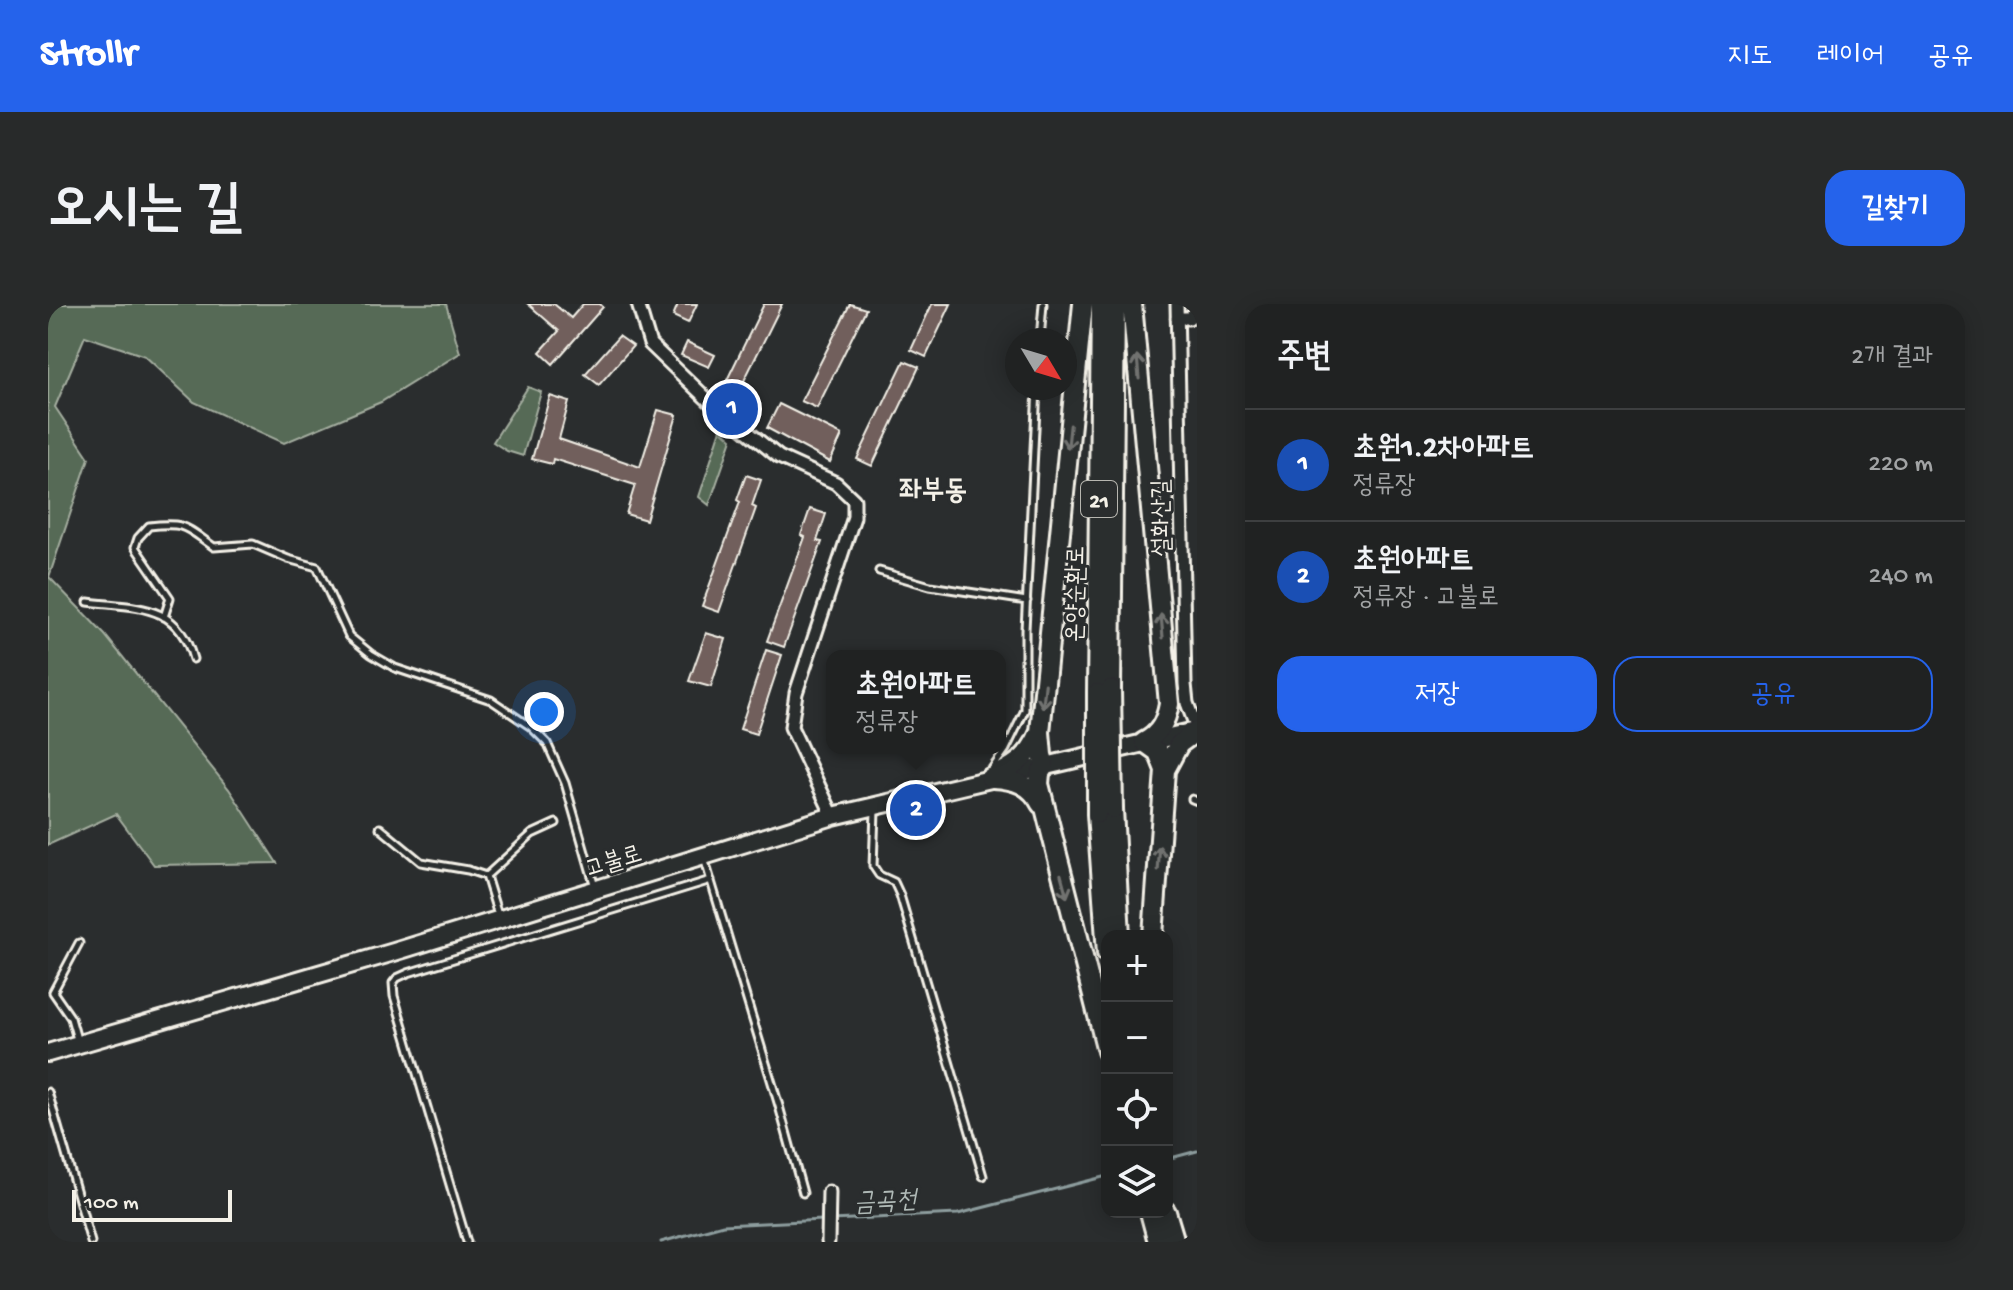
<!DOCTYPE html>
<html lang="ko">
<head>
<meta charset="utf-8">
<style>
	body { margin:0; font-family:"Gochi Hand","Poor Story",sans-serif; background:#282a2a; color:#f1f3f6 }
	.controls { position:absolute; right:24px; bottom:24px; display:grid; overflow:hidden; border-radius:16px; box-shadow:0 4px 20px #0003 }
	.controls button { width:72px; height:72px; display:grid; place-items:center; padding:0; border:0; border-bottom:2px solid #3d3f40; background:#202222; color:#f1f3f6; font:40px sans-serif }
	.compass { position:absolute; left:957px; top:24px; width:72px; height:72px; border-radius:50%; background:#202222; box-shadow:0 4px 20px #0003; rotate:128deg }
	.scale { position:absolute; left:24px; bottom:20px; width:160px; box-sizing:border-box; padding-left:8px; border:4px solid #f4f1e8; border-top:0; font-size:22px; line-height:28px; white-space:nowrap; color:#f4f1e8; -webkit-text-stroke:6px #2a2d2e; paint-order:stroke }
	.you { position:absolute; left:496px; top:408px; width:28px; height:28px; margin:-20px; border:6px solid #fff; border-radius:50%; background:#1a73e8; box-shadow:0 0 0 12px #1a73e833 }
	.badge { display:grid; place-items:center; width:52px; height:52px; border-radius:50%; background:#2563eb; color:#fff; font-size:26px; font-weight:700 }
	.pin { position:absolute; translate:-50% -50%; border:4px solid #fff; box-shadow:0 2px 8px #0006 }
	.popup { position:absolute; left:778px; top:346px; width:180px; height:104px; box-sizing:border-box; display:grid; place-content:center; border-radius:16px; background:#202222; filter:drop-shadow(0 2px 6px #0005); font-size:26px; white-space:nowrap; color:#a2a4a5 }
	.popup b { font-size:30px; color:#f1f3f6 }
	.popup::after { content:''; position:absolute; left:50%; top:100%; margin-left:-16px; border:16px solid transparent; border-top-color:#202222 }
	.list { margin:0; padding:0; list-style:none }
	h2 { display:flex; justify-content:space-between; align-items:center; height:104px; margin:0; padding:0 32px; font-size:34px }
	h2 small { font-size:26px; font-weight:400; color:#a2a4a5 }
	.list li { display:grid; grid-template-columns:52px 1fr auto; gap:24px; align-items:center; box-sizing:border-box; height:112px; padding:0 32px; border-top:2px solid #3d3f40 }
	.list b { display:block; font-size:30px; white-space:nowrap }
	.list p { margin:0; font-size:26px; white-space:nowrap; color:#a2a4a5 }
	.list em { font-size:26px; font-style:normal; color:#a2a4a5 }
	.actions { display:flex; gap:16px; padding:24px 32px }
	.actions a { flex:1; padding:18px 0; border:2px solid #2563eb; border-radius:24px; text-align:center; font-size:28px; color:#2563eb }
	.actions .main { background:#2563eb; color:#fff }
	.icon { flex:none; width:44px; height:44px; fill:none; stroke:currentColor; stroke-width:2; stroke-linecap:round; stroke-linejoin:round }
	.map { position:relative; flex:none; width:1149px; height:938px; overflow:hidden; border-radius:24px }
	header { display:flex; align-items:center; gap:48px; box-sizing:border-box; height:112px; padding:0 40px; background:#2563eb; color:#fff }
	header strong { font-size:38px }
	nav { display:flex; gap:44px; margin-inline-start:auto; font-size:28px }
	.intro { display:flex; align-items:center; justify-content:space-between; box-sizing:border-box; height:192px; padding:0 48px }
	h1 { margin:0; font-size:56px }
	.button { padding:20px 36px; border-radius:24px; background:#2563eb; color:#fff; font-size:28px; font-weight:700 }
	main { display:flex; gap:48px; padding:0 48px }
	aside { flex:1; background:#202222; border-radius:24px; box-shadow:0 4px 20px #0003 }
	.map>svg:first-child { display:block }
	.green { fill:#566b57; stroke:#a5aea0; stroke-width:2 }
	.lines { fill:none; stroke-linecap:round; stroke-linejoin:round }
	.stream { stroke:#8d9d9e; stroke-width:3 }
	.building { fill:#715e5b; stroke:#f4f1e8; stroke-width:2 }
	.service-casing { stroke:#f4f1e8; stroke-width:11 }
	.minor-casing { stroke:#f4f1e8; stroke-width:17 }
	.secondary-casing { stroke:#f4f1e8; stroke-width:22 }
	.trunk-casing { stroke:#f4f1e8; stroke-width:24 }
	.service { stroke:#2a2d2e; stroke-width:5 }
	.minor { stroke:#2a2d2e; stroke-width:11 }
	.secondary { stroke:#2a2d2e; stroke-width:16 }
	.trunk { stroke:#2a2d2e; stroke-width:18 }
	.trunk-bridge-casing { stroke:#f4f1e8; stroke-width:24; stroke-linecap:butt }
	.trunk-bridge { stroke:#2a2d2e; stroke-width:18 }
	.oneway { stroke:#71726f }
	.labels { text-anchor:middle; stroke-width:6; stroke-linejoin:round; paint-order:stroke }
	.shield { fill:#2a2d2e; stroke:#b7b6b0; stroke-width:2 }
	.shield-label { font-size:22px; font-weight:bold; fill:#f4f1e8 }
	.street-label { font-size:24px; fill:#f4f1e8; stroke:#2a2d2e }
	.water-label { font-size:26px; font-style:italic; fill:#afb9b6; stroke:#2a2d2e }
	.quarter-label { font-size:28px; font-weight:bold; fill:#f4f1e8; stroke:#2a2d2e }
</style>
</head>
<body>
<header>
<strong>Strollr</strong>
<nav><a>지도</a><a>레이어</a><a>공유</a></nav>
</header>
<div class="intro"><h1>오시는 길</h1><a class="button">길찾기</a></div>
<main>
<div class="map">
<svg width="1149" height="938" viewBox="0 0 1149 938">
	<rect width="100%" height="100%" fill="#2a2d2e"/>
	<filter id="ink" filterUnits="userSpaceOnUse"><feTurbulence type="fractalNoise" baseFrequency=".0125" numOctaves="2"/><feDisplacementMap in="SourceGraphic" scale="16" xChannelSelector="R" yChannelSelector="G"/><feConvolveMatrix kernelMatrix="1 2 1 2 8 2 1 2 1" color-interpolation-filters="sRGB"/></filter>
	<g filter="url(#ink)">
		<path class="green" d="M0,0H398L412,49L333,98L236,139L146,98L97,52L37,32L7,103L41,154L1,273L57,331L181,485L229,559L106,561L68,510L0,541Z
			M480,83L493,88L475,152L459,147L445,138Z
			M673,125L684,135L661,201L651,193Z"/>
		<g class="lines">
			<path class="stream" d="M1119,855L1149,847
				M783,916L910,910L1059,872
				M613,938L675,921L775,916"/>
		</g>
		<path class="building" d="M480,0H506L523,14L535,0H552L555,3L505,60L492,48L511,27Z
			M630,0H649L640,19L625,12Z
			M716,0H734L693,83L679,76Z
			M802,0L818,5L769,104L753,97Z
			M884,0H903L878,53L863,46Z
			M571,32L585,42L551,81L537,70Z
			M639,38L667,51L661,63L633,51Z
			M856,57L871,63L824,162L809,155Z
			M502,92L521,98L511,135L592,163L610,106L629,111L598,216L578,210L587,181L505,155L504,160L484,155Z
			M731,100L794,131L782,158L719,124Z
			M698,171L713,176L704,202L708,204L671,308L654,302L692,198L689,196Z
			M762,205L778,210L769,237L774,238L736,343L719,337L757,233L753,231Z
			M658,329L678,335L663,383L641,377Z
			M718,346L734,351L708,430L692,425Z"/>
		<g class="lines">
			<g class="service-casing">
				<path id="service" d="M992,36L995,0
					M831,267L882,282L979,297
					M40,298C89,304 130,299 145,355
					M116,313L122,294L87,243L90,234L101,222C139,218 137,223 166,243L205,240L240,255L269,263L301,332L323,350L347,364L443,396L483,423L499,439L517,479L547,583
					M942,468L958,445L977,406V326L989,84
					M1144,495L1149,497
					M827,507L825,562L831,571L846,578L852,591L935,872
					M332,524L373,558L420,566L438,572L484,530L508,519
					M656,554L731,802L755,889
					M438,572L450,611
					M30,739L23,714L5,688L31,639
					M0,788L43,938
					M419,938L346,692L345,679L349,674L360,669L663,576"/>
			</g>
			<g class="minor-casing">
				<path id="minor" d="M590,0L602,40L660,96L731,153L788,179L806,196V213L748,389L743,423L785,512
					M1129,0L1137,380L1139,399L1149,425
					M1129,14H1141L1149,6
					M780,938L781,888"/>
			</g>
			<g class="secondary-casing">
				<path id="secondary" d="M0,749L346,648L785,512L1147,427"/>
			</g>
			<g class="trunk-casing">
				<path id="trunk" d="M1035,0L992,428L994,451L997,461L992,469L991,480L1059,747
					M1084,0L1121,400C1118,417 1112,430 1096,438L1110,448L1117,466
					M1063,385L1067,0
					M1049,389L1053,0
					M942,474C965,464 981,454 991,430
					M945,474C966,475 983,480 993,500
					M1065,505L1072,632
					M1049,510L1059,649
					M1105,632L1117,466L1131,440L1149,427
					M1102,908L1110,938
					M1118,908L1127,938"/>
			</g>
			<use href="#service" class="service"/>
			<use href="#minor" class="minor"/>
			<use href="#secondary" class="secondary"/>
			<use href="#trunk" class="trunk"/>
			<g class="trunk-bridge-casing">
				<path id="trunk-bridge" d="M1063,385L1065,505
					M1049,389V510"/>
			</g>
			<use href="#trunk-bridge" class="trunk-bridge"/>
		</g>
		<defs><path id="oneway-shaft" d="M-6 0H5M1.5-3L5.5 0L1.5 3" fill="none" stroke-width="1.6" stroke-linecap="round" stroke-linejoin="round" transform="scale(2)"/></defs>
		<g class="oneway">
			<use href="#oneway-shaft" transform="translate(1090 63) rotate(-95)"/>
			<use href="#oneway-shaft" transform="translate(1021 133) rotate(96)"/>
			<use href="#oneway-shaft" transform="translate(1114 322) rotate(-95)"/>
			<use href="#oneway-shaft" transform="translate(996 392) rotate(96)"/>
			<use href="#oneway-shaft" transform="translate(1111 554) rotate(-86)"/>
			<use href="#oneway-shaft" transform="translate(1016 582) rotate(75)"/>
		</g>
	</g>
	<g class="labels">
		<rect class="shield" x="1033" y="177" width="36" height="36" rx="6"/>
		<g class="shield-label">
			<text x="1051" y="203">21</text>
		</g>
		<g class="street-label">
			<text transform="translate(1112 214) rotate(-91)" y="8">설화산길</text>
			<text transform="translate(1026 290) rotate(-89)" y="8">온양순환로</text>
			<text transform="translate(565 556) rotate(-17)" y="8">고불로</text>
		</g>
		<g class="water-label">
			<text transform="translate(837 895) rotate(-3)" y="9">금곡천</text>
		</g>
		<g class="quarter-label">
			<text x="885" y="194">좌부동</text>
		</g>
	</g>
</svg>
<div class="controls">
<button>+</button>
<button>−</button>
<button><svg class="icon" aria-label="locate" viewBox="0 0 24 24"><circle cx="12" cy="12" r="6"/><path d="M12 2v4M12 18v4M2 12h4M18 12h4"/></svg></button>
<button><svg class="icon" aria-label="layers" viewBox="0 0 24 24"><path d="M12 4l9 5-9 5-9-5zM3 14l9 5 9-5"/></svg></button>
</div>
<svg class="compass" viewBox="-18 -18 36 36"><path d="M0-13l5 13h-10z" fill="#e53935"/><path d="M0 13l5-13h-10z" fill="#a2a4a5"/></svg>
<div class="scale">100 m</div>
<div class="you"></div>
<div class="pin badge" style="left:684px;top:105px;background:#1a4fb4">1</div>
<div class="pin badge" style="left:868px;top:506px;background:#1a4fb4">2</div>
<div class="popup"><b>초원아파트</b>정류장</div>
</div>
<aside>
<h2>주변<small>2개 결과</small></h2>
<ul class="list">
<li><span class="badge" style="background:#1a4fb4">1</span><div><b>초원1.2차아파트</b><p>정류장</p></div><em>220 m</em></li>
<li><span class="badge" style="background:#1a4fb4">2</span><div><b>초원아파트</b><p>정류장 · 고불로</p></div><em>240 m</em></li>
</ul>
<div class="actions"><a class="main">저장</a><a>공유</a></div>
</aside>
</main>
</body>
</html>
